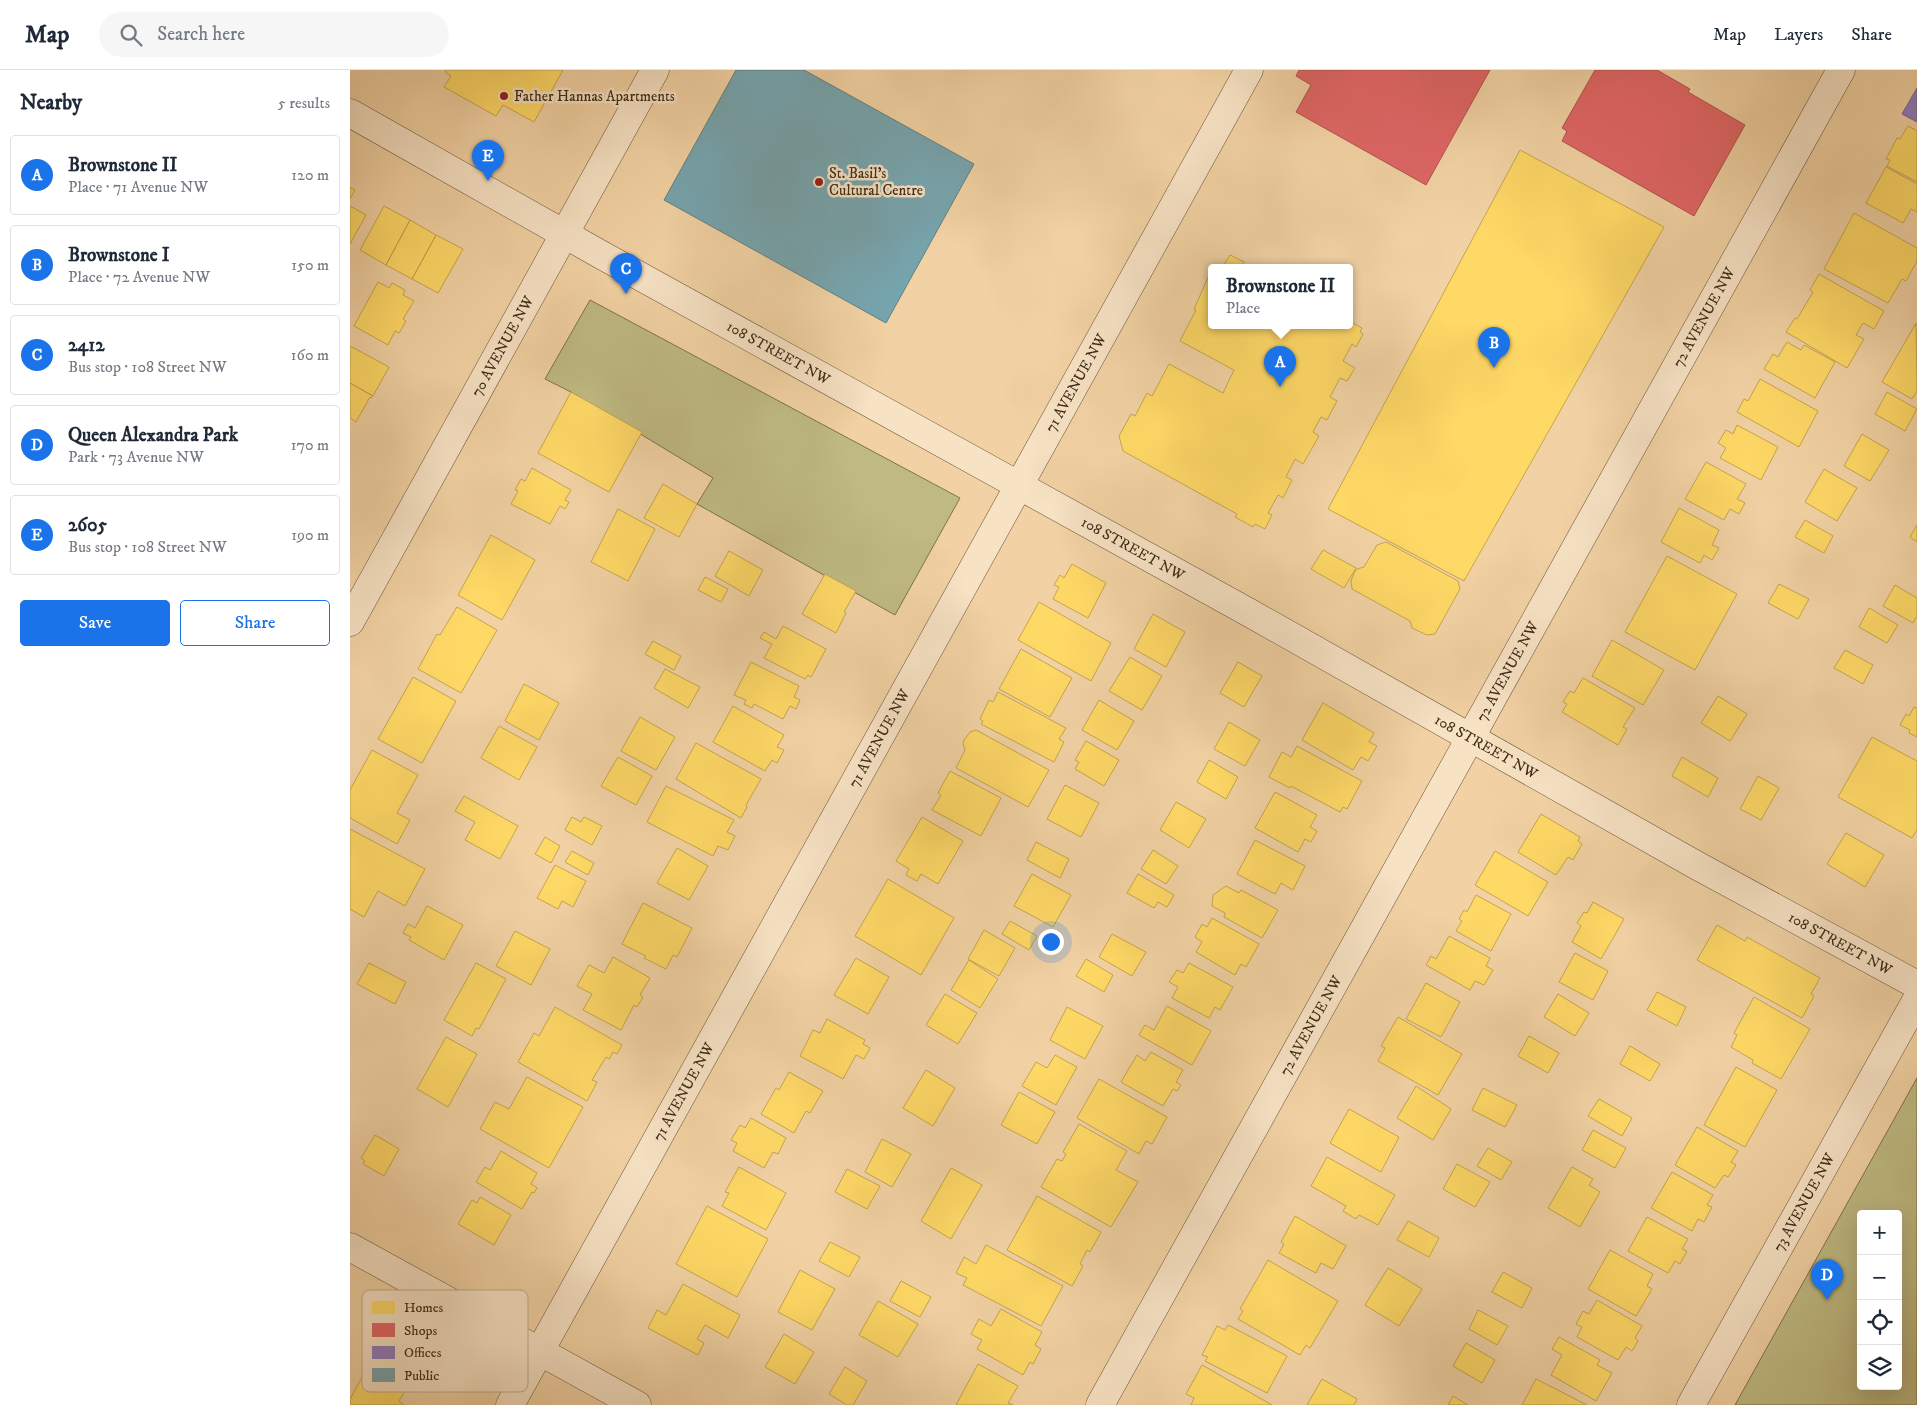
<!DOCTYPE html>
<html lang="en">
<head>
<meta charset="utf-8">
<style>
	body { margin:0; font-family:"IM FELL DW Pica",serif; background:#f6f6f7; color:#1f2937 }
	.controls { position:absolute; right:15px; bottom:15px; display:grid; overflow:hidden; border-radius:5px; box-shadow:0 5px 20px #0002 }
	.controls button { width:45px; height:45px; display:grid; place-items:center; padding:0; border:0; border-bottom:1px solid #e0e1e3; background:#fff; color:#1f2937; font:25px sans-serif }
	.you { position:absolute; left:700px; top:871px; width:18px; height:18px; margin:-12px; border:4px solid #fff; border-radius:50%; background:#1a73e8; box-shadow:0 0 0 8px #1a73e833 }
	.badge { display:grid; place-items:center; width:32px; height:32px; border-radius:50%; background:#1a73e8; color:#fff; font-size:16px; font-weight:700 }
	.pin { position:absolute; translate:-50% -41px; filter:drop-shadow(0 1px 2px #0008) }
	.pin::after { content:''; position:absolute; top:26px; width:18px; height:15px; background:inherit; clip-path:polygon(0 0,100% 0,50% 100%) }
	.popup { position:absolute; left:858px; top:194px; width:145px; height:65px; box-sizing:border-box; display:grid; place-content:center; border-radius:5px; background:#fff; filter:drop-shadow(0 1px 4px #0005); font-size:16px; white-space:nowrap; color:#747a83 }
	.popup b { font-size:19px; color:#1f2937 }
	.popup::after { content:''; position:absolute; left:50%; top:100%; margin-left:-10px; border:10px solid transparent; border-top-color:#fff }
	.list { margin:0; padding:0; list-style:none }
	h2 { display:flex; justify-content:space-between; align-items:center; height:65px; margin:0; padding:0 20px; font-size:21px }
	h2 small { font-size:16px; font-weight:400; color:#747a83 }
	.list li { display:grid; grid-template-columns:32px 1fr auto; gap:15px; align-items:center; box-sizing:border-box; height:80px; margin:0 10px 10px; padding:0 10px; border:1px solid #e0e1e3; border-radius:5px }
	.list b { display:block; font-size:19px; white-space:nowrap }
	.list p { margin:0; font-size:16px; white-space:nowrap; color:#747a83 }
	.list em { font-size:16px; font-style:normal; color:#747a83 }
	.actions { display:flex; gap:10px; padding:15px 20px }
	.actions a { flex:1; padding:11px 0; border:1px solid #1a73e8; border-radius:5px; text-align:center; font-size:18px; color:#1a73e8 }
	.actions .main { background:#1a73e8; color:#fff }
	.icon { flex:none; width:28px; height:28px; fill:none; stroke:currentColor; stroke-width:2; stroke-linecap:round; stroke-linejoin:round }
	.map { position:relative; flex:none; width:1567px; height:1335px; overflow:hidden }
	header { display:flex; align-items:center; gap:30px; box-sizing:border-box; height:70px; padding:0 25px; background:#fff; border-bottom:1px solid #e0e1e3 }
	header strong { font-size:24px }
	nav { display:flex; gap:28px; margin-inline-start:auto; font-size:18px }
	.search { width:350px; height:45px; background:#f6f6f7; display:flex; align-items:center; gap:12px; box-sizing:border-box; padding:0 18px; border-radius:28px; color:#747a83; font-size:19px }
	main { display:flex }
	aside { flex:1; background:#fff }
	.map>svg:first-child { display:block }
	.green { fill:#bfba82; stroke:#7e724c; fill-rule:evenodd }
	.homes { fill:#ffd966; stroke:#c5a54e }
	.shops { fill:#e06666; stroke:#af544e }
	.offices { fill:#8e7cc3; stroke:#76648f }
	.public { fill:#76a5af; stroke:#658081 }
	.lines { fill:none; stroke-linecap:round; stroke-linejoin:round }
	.minor-casing { stroke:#6a553a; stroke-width:29 }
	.minor { stroke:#f7e2c4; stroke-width:28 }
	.poi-dot { fill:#8f2418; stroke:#f7e2c4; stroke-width:2 }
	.labels { text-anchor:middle; stroke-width:5; stroke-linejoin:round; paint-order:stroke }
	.poi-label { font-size:15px; fill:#3d2b17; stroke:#f7e2c4; text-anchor:start }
	.street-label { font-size:15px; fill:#3d2b17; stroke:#f7e2c4 }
	.key { fill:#f7e2c4; stroke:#bfab90; stroke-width:1 }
	.key-label { font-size:14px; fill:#3d2b17 }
</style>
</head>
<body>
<header>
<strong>Map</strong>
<div class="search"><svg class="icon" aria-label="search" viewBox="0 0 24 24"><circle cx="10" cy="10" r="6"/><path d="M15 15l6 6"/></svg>Search here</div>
<nav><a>Map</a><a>Layers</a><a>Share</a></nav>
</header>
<main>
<aside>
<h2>Nearby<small>5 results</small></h2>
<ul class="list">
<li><span class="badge">A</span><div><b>Brownstone II</b><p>Place · 71 Avenue NW</p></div><em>120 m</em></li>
<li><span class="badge">B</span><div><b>Brownstone I</b><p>Place · 72 Avenue NW</p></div><em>150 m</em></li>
<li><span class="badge">C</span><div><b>2412</b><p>Bus stop · 108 Street NW</p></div><em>160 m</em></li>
<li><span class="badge">D</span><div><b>Queen Alexandra Park</b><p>Park · 73 Avenue NW</p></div><em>170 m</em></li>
<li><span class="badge">E</span><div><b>2605</b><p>Bus stop · 108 Street NW</p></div><em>190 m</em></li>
</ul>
<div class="actions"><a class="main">Save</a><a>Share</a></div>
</aside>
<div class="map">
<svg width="1567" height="1335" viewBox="0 0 1567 1335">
	<rect width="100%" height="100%" fill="#f2d2a4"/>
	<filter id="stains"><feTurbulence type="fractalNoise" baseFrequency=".004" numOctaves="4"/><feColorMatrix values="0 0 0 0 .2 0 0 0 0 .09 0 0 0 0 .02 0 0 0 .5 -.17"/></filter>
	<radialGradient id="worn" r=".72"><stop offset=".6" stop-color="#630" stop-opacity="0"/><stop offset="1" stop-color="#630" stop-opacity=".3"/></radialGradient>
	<path class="green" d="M240,230L610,428L545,545L347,434L363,408L221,322L195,309Z
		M1567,1008V1335H1385ZM1511,1144H1548V1316H1511Z"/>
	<path class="homes" d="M96,0H213L184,52L153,35L146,46L94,17L101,6L95,2Z
		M1558,56L1567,61V112L1537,96L1540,90L1536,89L1547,68L1550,69Z
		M1170,80L1314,157L1114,511L978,439Z
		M1536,97L1567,114V142L1561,139L1553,153L1516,133Z
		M0,117L5,120L0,129Z
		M0,136L16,145L0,174Z
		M34,136L60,150L36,195L10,180Z
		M1504,143L1567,178V191L1556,211L1552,209L1538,233L1474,199Z
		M60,150L86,165L62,209L36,195Z
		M86,165L113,179L88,223L62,209Z
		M880,185L894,192L892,195L899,198H872Z
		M861,201V256H999V251L1012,258L1010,262L1013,264L1006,277L1002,274L993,291L1005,298L997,311L990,308L980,327L987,331L977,350L971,347L963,362L969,366L953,394L945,389L936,407L942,410L933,428L928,425L918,443L922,445L915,459L905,454L903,457L885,447L887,444L773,381L769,366L781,344L785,346L797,323L802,326L819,294L873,323L884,300L830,271L846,240L844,239Z
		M1469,204L1534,241L1524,259L1513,253L1506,265L1514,269L1497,298L1436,262L1445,248L1447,249L1463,222L1460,220Z
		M28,212L39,218L42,213L55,220L53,225L64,231L53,249L56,251L49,263L45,261L38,275L4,256Z
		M1566,253L1567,321L1562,329L1532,312Z
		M1437,272L1451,280L1454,275L1485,292L1465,328L1414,299L1423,284L1428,287Z
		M0,276L39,297L23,326L0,313Z
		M1410,309L1468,341L1449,377L1387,342L1394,329L1398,331Z
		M0,313L23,326L21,328L20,327L6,352L0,348Z
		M221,322L292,362L259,422L188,383Z
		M1537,322L1567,339L1555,361L1525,344Z
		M1387,355L1428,377L1411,410L1370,388L1376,378L1368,373L1376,360L1383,364Z
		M1512,364L1539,380L1520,411L1494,396Z
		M1356,392L1396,414L1387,429L1395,433L1389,444L1380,439L1374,450L1335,429Z
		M182,398L221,420L215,430L219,432L215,439L210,436L200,454L161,434L168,421L165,420L171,409L175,411Z
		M1474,399L1507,418L1487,451L1455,432Z
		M313,414L347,434L329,467L294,448Z
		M1329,438L1369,460L1362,475L1369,478L1362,490L1354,485L1350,493L1311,472Z
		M268,439L305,459L278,511L241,492Z
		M1455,450L1483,466L1474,483L1445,467Z
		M1567,455V472L1560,467Z
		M141,465L185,490L152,550L108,525Z
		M1036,472L1108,511L1110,519L1085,564L1077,565L1062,558L1060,551L1002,519L1001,511L1004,503L1007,499L1014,497L1027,475Z
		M973,480L1006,498L994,518L961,499Z
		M379,481L413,500L399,526L365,506Z
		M1317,486L1387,524L1345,600L1275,562Z
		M722,494L756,513L738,548L703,529L709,517L704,515L710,505L714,508Z
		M475,504L506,521L494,542L496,543L486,563L452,544Z
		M355,507L378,519L371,532L348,520Z
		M1429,514L1459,529L1448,549L1418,533Z
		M1545,515L1567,528V546L1563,553L1533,536Z
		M689,532L761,573L741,611L668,570Z
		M107,537L147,560L111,623L68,599L87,564L90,565Z
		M1519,538L1548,555L1537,573L1509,557Z
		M803,544L835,562L816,597L784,579Z
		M433,556L476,579L461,607L458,605L455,609L414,588L422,574L410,568L414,562L426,569Z
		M1262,570L1314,600L1293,635L1242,606Z
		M303,571L331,586L324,600L295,584Z
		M671,579L722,608L700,647L649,619Z
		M1495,580L1523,595L1513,614L1484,598Z
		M780,587L812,606L792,640L759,621Z
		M401,592L449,616L444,627L450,630L446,639L440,636L433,649L404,634L402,638L394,634L396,630L384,625Z
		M888,592L912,606L894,637L870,623Z
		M315,599L350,617L338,638L304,618Z
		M63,607L106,631L72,693L28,669Z
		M1233,608L1285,638L1273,657L1277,659L1268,675L1212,642L1217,634L1213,632L1220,621L1224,623Z
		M174,614L209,633L189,670L155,651Z
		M648,622L716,658L709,669L714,672L704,692L631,654L633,651L630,649L639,630L643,632Z
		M1368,626L1397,644L1380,671L1351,653Z
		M749,630L784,651L767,680L732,660Z
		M973,633L1024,663L1019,672L1027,676L1018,691L1011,687L1003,700L952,670Z
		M383,636L434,665L427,677L434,680L427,693L422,690L415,701L363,672Z
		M1564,637L1567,638V667L1559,663L1560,660L1550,655L1556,644L1559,646Z
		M290,647L325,667L306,700L271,681Z
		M879,652L910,670L895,696L864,679Z
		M149,656L187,677L169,710L131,688Z
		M626,660L699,700L678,737L606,698L615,680L613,674L614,670L620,662Z
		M1522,667L1567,691V760L1562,768L1488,727Z
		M736,671L769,690L754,716L725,699L729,692L725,690Z
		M346,673L411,709L396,735L397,737L391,748L326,709Z
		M947,676L1012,711L997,739L993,737L990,742L941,716L940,718L919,707L932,682L941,687Z
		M22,680L68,705L47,743L60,750L47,774L0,748V720Z
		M268,687L302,706L286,735L251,716Z
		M1332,687L1368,708L1358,727L1322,706Z
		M859,690L888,707L876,729L847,712Z
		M600,701L651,728L631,766L582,740L591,725L588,723Z
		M1408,706L1429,718L1411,750L1390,739Z
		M715,715L749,733L731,767L697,749Z
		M316,716L384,750L377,762L385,766L378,780L368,776L363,786L297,752Z
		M925,722L967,745L960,757L967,761L961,772L955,769L948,782L905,758Z
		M114,726L168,756L150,789L115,770L125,752L105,741Z
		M826,732L856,749L839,778L810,760Z
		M1191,744L1230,767L1228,771L1232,774L1223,790L1218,787L1206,805L1168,782Z
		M222,747L231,752L234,747L252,756L242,775L215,760Z
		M572,747L613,771L588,814L571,804L567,811L556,805L559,799L546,791Z
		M0,759L75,799L55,836L28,821L14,847L0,839Z
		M1496,763L1534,785L1515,817L1477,794Z
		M195,767L210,776L201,793L185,784Z
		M905,770L955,796L943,820L931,813L925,824L887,804Z
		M686,772L719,789L710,808L677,790Z
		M327,778L358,796L339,830L307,813Z
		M803,780L828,796L816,814L791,799Z
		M222,781L244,793L238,805L215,792Z
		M1145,781L1198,812L1178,846L1125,815Z
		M205,795L236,811L223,837L212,831L208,839L187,828Z
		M682,804L721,825L703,857L664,836Z
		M788,804L824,825L817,837L808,832L804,838L777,823Z
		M538,809L604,848L571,905L505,866Z
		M876,816L889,823L891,820L928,840L912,868L874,847L875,843L862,836L863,825Z
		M1126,825L1161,844L1141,881L1106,861L1112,851L1109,849L1114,840L1117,842Z
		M1243,832L1274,849L1251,889L1222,872L1231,856L1227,853L1234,842L1237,843Z
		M293,833L342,858L327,887L323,885L316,899L294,888L296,886L272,874Z
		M77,836L113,855L94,890L59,870L61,867L53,863L58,854L65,858Z
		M862,848L909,874L896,897L891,894L885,905L846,882L852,872L845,867L852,854L857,857Z
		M660,851L687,866L679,880L652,864Z
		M1367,855L1395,871L1397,867L1470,908L1461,924L1464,926L1452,948L1347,890Z
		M634,860L665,878L649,906L618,889Z
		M165,861L200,879L181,915L146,896Z
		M762,864L796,882L782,906L749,887Z
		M1099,866L1140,888L1136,896L1143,900L1134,915L1125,911L1120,920L1076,895L1081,886L1086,889Z
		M1225,883L1258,901L1243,930L1209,912Z
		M263,887L300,908L290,925L293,927L287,937L284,935L271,960L233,940L242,924L227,916L239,895L254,903Z
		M506,888L539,907L518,944L484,925Z
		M736,889L763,905L754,922L726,906Z
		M619,890L648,909L630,938L601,920Z
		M19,893L56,912L45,934L7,914Z
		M126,893L156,909L129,959L126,958L122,966L94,950Z
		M839,893L883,917L870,940L865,937L859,948L822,928L828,917L819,912L827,900L833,903Z
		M1076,913L1110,932L1091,967L1056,949Z
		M1307,922L1336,937L1327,956L1297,940Z
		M595,924L627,943L608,974L576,955Z
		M1208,924L1239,943L1225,966L1194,947Z
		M1404,927L1460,959L1431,1009L1402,993L1403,990L1381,977L1387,965L1384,963Z
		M817,936L861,961L842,995L789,965L795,955L804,960Z
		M205,937L272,975L267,984L263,982L259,989L256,987L242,1010L247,1012L237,1031L168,992L184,963L189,966Z
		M717,937L753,956L735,989L700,970Z
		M1048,947L1112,984L1088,1025L1028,991L1035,978L1031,976Z
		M477,949L515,970L513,974L520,978L514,989L506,985L493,1009L450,986L463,960L470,963Z
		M1179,966L1209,983L1198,1003L1168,986Z
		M96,967L127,984L98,1037L67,1019Z
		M1280,976L1310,994L1300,1011L1270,994Z
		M801,982L833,1000L826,1012L831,1015L827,1021L823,1019L813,1036L771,1012L787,985L795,991Z
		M705,985L727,997L706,1035L672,1016L686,992L697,998Z
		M1386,997L1427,1020L1395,1077L1354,1055Z
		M576,1000L605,1018L583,1056L553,1038Z
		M439,1002L473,1021L460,1043L456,1041L444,1063L411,1044L426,1018L429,1020Z
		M177,1007L233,1037L199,1098L130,1059L145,1032L159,1039Z
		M749,1009L817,1047L802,1074L796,1071L789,1084L727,1048Z
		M1066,1016L1101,1039L1083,1070L1047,1048Z
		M1133,1018L1167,1035L1155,1057L1122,1040Z
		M669,1022L705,1042L687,1074L651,1055Z
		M1249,1029L1282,1048L1272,1066L1238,1046Z
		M999,1039L1049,1067L1031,1102L980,1073Z
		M401,1048L436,1068L428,1084L423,1082L414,1098L383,1081L387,1073L381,1070L390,1055L395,1058Z
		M729,1054L777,1081L766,1100L788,1112L761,1157L691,1117L707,1089L712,1091L716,1084L713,1082Z
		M1347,1057L1388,1081L1381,1092L1386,1095L1378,1107L1374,1105L1365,1118L1325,1095Z
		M1243,1060L1276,1078L1265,1098L1232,1080Z
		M25,1065L49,1079L34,1106L13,1094L15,1091L11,1088Z
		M532,1069L561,1084L542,1117L515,1102Z
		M1138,1078L1162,1092L1151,1110L1127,1096Z
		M151,1081L187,1103L181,1114L187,1118L184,1123L182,1122L172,1139L126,1112L135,1097L140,1100Z
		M977,1087L1045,1125L1028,1155L1009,1145L1006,1149L993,1141L996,1136L961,1116Z
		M1107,1094L1140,1112L1125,1137L1093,1119Z
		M389,1097L436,1123L416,1160L372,1136L379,1123L375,1122Z
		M1222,1097L1243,1109L1239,1115L1250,1122L1230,1157L1198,1138Z
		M601,1098L632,1115L601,1169L571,1151Z
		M497,1099L530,1116L517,1139L485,1122Z
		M1322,1102L1363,1125L1357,1135L1362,1137L1354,1152L1348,1149L1342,1161L1301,1138Z
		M687,1126L751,1162L740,1182L737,1180L730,1194L733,1196L722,1216L657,1180Z
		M130,1127L161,1145L144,1175L108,1154L122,1130L127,1133Z
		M357,1136L418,1169L387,1227L326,1194Z
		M945,1146L996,1176L983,1199L971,1193L966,1203L929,1183L934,1174L931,1172Z
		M1297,1147L1338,1169L1332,1179L1337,1181L1330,1194L1325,1191L1318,1203L1278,1181Z
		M1058,1151L1089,1168L1079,1187L1047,1170Z
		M480,1172L510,1187L499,1207L469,1191Z
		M636,1175L713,1216L691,1256L613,1215L617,1208L606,1203L614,1187L626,1194Z
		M1260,1180L1303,1204L1297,1216L1302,1219L1286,1246L1238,1219Z
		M918,1190L988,1231L960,1278L956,1275L950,1285L888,1249L893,1241L890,1239Z
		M1038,1198L1072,1219L1049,1256L1015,1235Z
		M450,1200L485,1219L462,1260L428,1242Z
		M1153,1202L1182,1218L1172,1238L1142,1222Z
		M551,1211L581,1227L570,1247L540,1231Z
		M333,1214L390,1245L378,1268L355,1255L347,1269L354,1273L348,1285L298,1258L307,1240L316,1245Z
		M1247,1230L1292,1256L1285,1268L1288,1271L1282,1281L1276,1277L1268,1290L1227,1267L1232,1257L1226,1254L1233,1241L1239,1244Z
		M528,1231L568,1254L548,1287L509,1265Z
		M651,1239L692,1262L685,1275L691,1279L683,1294L680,1292L673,1305L627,1279L632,1270L621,1264L629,1249L641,1256Z
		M1128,1240L1158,1256L1147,1275L1119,1259Z
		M40,1245L83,1269L81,1272L90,1277L73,1307L62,1302L61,1304L20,1281Z
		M878,1255L937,1286L917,1323L855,1291L858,1287L852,1285L867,1256L875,1260Z
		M434,1264L464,1282L445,1314L415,1297Z
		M1209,1267L1250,1290L1247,1295L1262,1303L1246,1331L1201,1305L1212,1285L1202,1279Z
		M1116,1273L1145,1290L1132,1313L1103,1296Z
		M20,1293L58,1315L49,1331L54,1335H0V1329Z
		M628,1294L668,1316L658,1333L663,1335H606Z
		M852,1295L922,1335H841L844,1328L836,1324Z
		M495,1297L517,1311L503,1335H497L479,1324Z
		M972,1309L1007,1329L1004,1335H957Z
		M1186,1309L1237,1335H1172Z
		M1103,1326L1118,1335H1098Z"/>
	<path class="shops" d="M949,0H1140L1076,115L946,42L961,15L946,6Z
		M1245,0H1307L1340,19L1338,22L1395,55L1344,146L1212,71L1217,61L1212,58Z"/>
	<path class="offices" d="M1567,18V52L1552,44Z"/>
	<path class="public" d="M386,0H454L624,94L536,253L314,130Z"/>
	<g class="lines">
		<g class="minor-casing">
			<g id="minor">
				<path id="s1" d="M0,43L248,183L898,542L1346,795L1567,915"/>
				<path id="s2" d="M0,552L305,0"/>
				<path d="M0,1177L287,1335"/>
				<path id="s3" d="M160,1335L899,0"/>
				<path id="s4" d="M750,1335L1491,0"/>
				<path id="s5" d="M1341,1335L1567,929"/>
			</g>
		</g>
		<use href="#minor" class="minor"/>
	</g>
	<g class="poi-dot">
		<circle cx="154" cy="26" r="5"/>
		<circle cx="469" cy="112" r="5"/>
	</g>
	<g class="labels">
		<g class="poi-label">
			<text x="164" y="31">Father Hannas Apartments</text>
			<text x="479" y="108">St. Basil's<tspan x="479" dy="17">Cultural Centre</tspan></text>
		</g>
		<g class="street-label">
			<text dy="5" stroke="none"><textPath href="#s4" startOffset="1244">72 AVENUE NW</textPath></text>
			<text dy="5" stroke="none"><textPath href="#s2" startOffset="315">70 AVENUE NW</textPath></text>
			<text dy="5" stroke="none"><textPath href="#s1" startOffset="491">108 STREET NW</textPath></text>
			<text dy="5" stroke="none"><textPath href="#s3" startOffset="1168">71 AVENUE NW</textPath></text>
			<text dy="5" stroke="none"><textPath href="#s1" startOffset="896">108 STREET NW</textPath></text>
			<text dy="5" stroke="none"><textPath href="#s4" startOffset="839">72 AVENUE NW</textPath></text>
			<text dy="5" stroke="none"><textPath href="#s3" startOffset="762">71 AVENUE NW</textPath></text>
			<text dy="5" stroke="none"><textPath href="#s1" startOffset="1301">108 STREET NW</textPath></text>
			<text dy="5" stroke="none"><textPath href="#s1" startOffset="1706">108 STREET NW</textPath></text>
			<text dy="5" stroke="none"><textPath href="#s4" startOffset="434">72 AVENUE NW</textPath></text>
			<text dy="5" stroke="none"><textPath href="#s3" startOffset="358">71 AVENUE NW</textPath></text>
			<text dy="5" stroke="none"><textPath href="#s5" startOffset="232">73 AVENUE NW</textPath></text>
		</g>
	</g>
	<rect x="12" y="1220" width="166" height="102" rx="8" class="key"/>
	<rect x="22" y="1231" width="23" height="13" fill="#ffd966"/>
	<rect x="22" y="1253" width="23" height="14" fill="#e06666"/>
	<rect x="22" y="1276" width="23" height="13" fill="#8e7cc3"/>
	<rect x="22" y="1298" width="23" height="14" fill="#76a5af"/>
	<g class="key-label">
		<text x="54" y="1242">Homes</text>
		<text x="54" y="1265">Shops</text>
		<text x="54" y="1287">Offices</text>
		<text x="54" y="1310">Public</text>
	</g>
	<rect width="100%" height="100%" filter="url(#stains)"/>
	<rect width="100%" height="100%" fill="url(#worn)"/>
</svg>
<div class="controls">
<button>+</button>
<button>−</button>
<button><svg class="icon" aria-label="locate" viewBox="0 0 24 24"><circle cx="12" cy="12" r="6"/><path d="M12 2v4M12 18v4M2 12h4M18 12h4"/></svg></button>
<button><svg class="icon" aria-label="layers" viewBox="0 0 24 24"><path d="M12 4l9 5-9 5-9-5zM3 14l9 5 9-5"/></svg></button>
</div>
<div class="you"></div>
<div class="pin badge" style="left:930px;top:317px">A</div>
<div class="popup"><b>Brownstone II</b>Place</div>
<div class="pin badge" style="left:1144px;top:298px">B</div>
<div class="pin badge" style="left:276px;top:224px">C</div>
<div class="pin badge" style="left:1477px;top:1230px">D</div>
<div class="pin badge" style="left:138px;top:111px">E</div>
</div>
</main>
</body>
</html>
